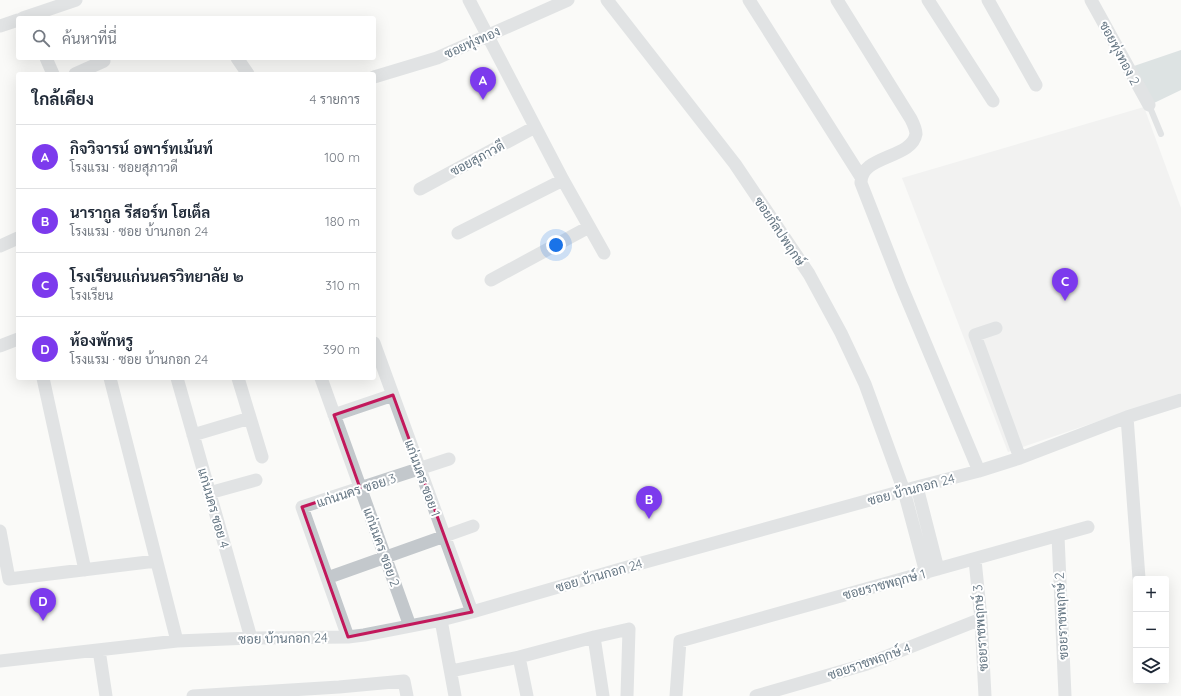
<!DOCTYPE html>
<html lang="th">
<head>
<meta charset="utf-8">
<style>
	body { margin:0; font-family:Quicksand,Sarabun,sans-serif; background:#f6f6f7; color:#1f2937 }
	.controls { position:absolute; right:12px; bottom:12px; display:grid; overflow:hidden; border-radius:4px; box-shadow:0 4px 16px #0002 }
	.controls button { width:36px; height:36px; display:grid; place-items:center; padding:0; border:0; border-bottom:1px solid #e0e1e3; background:#fff; color:#1f2937; font:20px sans-serif }
	.you { position:absolute; left:556px; top:245px; width:14px; height:14px; margin:-10px; border:3px solid #fff; border-radius:50%; background:#1a73e8; box-shadow:0 0 0 6px #1a73e833 }
	.badge { display:grid; place-items:center; width:26px; height:26px; border-radius:50%; background:#7c3aed; color:#fff; font-size:13px; font-weight:700 }
	.pin { position:absolute; translate:-50% -33px; filter:drop-shadow(0 1px 2px #0008) }
	.pin::after { content:''; position:absolute; top:21px; width:14px; height:12px; background:inherit; clip-path:polygon(0 0,100% 0,50% 100%) }
	.list { margin:0; padding:0; list-style:none }
	h2 { display:flex; justify-content:space-between; align-items:center; height:52px; margin:0; padding:0 16px; font-size:17px }
	h2 small { font-size:13px; font-weight:400; color:#747a83 }
	.list li { display:grid; grid-template-columns:26px 1fr auto; gap:12px; align-items:center; box-sizing:border-box; height:64px; padding:0 16px; border-top:1px solid #e0e1e3 }
	.list b { display:block; font-size:15px; white-space:nowrap }
	.list p { margin:0; font-size:13px; white-space:nowrap; color:#747a83 }
	.list em { font-size:13px; font-style:normal; color:#747a83 }
	.icon { flex:none; width:22px; height:22px; fill:none; stroke:currentColor; stroke-width:2; stroke-linecap:round; stroke-linejoin:round }
	.map { position:relative; flex:none; width:1181px; height:696px; overflow:hidden }
	.search { position:absolute; background:#fff; box-shadow:0 4px 16px #0002; left:16px; top:16px; width:360px; height:44px; display:flex; align-items:center; gap:10px; box-sizing:border-box; padding:0 14px; border-radius:4px; color:#747a83; font-size:15px }
	.panel { position:absolute; background:#fff; box-shadow:0 4px 16px #0002; left:16px; top:72px; width:360px; height:308px; border-radius:4px }
	.map>svg:first-child { display:block }
	.built { fill:#e8e9e9 }
	.water { fill:#bbc7cb }
	.lines { fill:none; stroke-linecap:round; stroke-linejoin:round }
	.service { stroke:#c3c8cc; stroke-width:6 }
	.minor { stroke:#c3c8cc; stroke-width:13 }
	.marked { fill:none; stroke:#c2185b; stroke-width:3; stroke-linejoin:round }
	.labels { text-anchor:middle; stroke-width:4; stroke-linejoin:round; paint-order:stroke }
	.street-label { font-size:13px; fill:#657683; stroke:#fff }
</style>
</head>
<body>
<div class="map">
<svg width="1181" height="696" viewBox="0 0 1181 696">
	<rect width="100%" height="100%" fill="#fafaf8"/>
	<path class="built" d="M1144,107L1181,208V393L1008,452L902,178Z"/>
	<path class="water" d="M1181,50V90L1154,103L1134,66Z"/>
	<g class="lines">
		<path class="service" d="M1149,105L1161,134"/>
		<path class="minor" d="M469,0L563,180L604,253
			M607,0L735,164L809,274L841,333L865,384L904,491L926,573
			M749,0L861,177
			M837,0L911,119C913,123 916,130 916,134C912,159 860,155 861,183L901,285L979,471
			M928,0L993,101
			M988,0L1036,85
			M1091,0L1149,105
			M23,18L76,0
			M0,26L18,20
			M46,58L53,74
			M237,58L248,74
			M75,74L104,61
			M374,77L437,58L568,0
			M420,189L535,127
			M458,233L563,180
			M0,246L18,238
			M491,280L589,227
			M996,328L975,335L1020,458
			M374,343L472,612
			M0,346L18,339
			M43,378L85,570
			M110,378L177,641
			M177,378L251,638
			M238,378L262,457
			M321,378L410,626
			M334,415L393,395
			M1127,417L1139,578
			M193,435L250,418
			M917,487L938,569
			M209,493L256,480
			M0,531L9,579L156,561
			M1058,536L1065,696
			M975,560L981,619L985,696
			M327,578L473,526
			M441,620L455,696
			M348,637L302,507L449,459
			M594,637L603,696
			M99,650L106,696
			M519,657L527,696
			M0,661L177,641L251,638L348,637L364,635L441,620L472,612L638,564L917,487L979,471L1020,458L1127,417L1181,400
			M451,671L519,657L594,637L629,629L627,696
			M193,696L339,687L404,681L407,696
			M676,696L680,641L1088,527
			M756,696L867,664L981,619"/>
	</g>
	<path d="M0 0H1181V696H0ZM393,395L472,612L348,637L302,507L360,488L334,415Z" fill="#fafaf8" fill-opacity=".55" fill-rule="evenodd"/>
	<path class="marked" d="M393,395L472,612L348,637L302,507L360,488L334,415Z"/>
	<g class="labels">
		<g class="street-label">
			<text transform="translate(472 42) rotate(-24)" y="5">ซอยทุ่งทอง</text>
			<text transform="translate(1120 53) rotate(62)" y="5">ซอยทุ่งทอง 2</text>
			<text transform="translate(477 158) rotate(-28)" y="5">ซอยสุภาวดี</text>
			<text transform="translate(780 231) rotate(56)" y="5">ซอยกัลปพฤกษ์</text>
			<text transform="translate(423 478) rotate(70)" y="5">แก่นนคร ซอย 1</text>
			<text transform="translate(911 489) rotate(-15)" y="5">ซอย บ้านกอก 24</text>
			<text transform="translate(356 490) rotate(-18)" y="5">แก่นนคร ซอย 3</text>
			<text transform="translate(214 508) rotate(74)" y="5">แก่นนคร ซอย 4</text>
			<text transform="translate(382 547) rotate(70)" y="5">แก่นนคร ซอย 2</text>
			<text transform="translate(599 575) rotate(-16)" y="5">ซอย บ้านกอก 24</text>
			<text transform="translate(884 584) rotate(-15)" y="5">ซอยราชพฤกษ์ 1</text>
			<text transform="translate(1061 616) rotate(-93)" y="5">ซอยราชพฤกษ์ 2</text>
			<text transform="translate(980 628) rotate(-94)" y="5">ซอยราชพฤกษ์ 3</text>
			<text transform="translate(283 638) rotate(-1)" y="5">ซอย บ้านกอก 24</text>
			<text transform="translate(869 661) rotate(-19)" y="5">ซอยราชพฤกษ์ 4</text>
		</g>
	</g>
</svg>
<div class="controls">
<button>+</button>
<button>−</button>
<button><svg class="icon" aria-label="layers" viewBox="0 0 24 24"><path d="M12 4l9 5-9 5-9-5zM3 14l9 5 9-5"/></svg></button>
</div>
<div class="you"></div>
<div class="pin badge" style="left:483px;top:100px">A</div>
<div class="pin badge" style="left:649px;top:519px">B</div>
<div class="pin badge" style="left:1065px;top:301px">C</div>
<div class="pin badge" style="left:43px;top:621px">D</div>
<div class="search"><svg class="icon" aria-label="search" viewBox="0 0 24 24"><circle cx="10" cy="10" r="6"/><path d="M15 15l6 6"/></svg>ค้นหาที่นี่</div>
<section class="panel">
<h2>ใกล้เคียง<small>4 รายการ</small></h2>
<ul class="list">
<li><span class="badge">A</span><div><b>กิจวิจารน์ อพาร์ทเม้นท์</b><p>โรงแรม · ซอยสุภาวดี</p></div><em>100 m</em></li>
<li><span class="badge">B</span><div><b>นารากูล รีสอร์ท โฮเต็ล</b><p>โรงแรม · ซอย บ้านกอก 24</p></div><em>180 m</em></li>
<li><span class="badge">C</span><div><b>โรงเรียนแก่นนครวิทยาลัย ๒</b><p>โรงเรียน</p></div><em>310 m</em></li>
<li><span class="badge">D</span><div><b>ห้องพักหรู</b><p>โรงแรม · ซอย บ้านกอก 24</p></div><em>390 m</em></li>
</ul>
</section>
</div>
</body>
</html>
